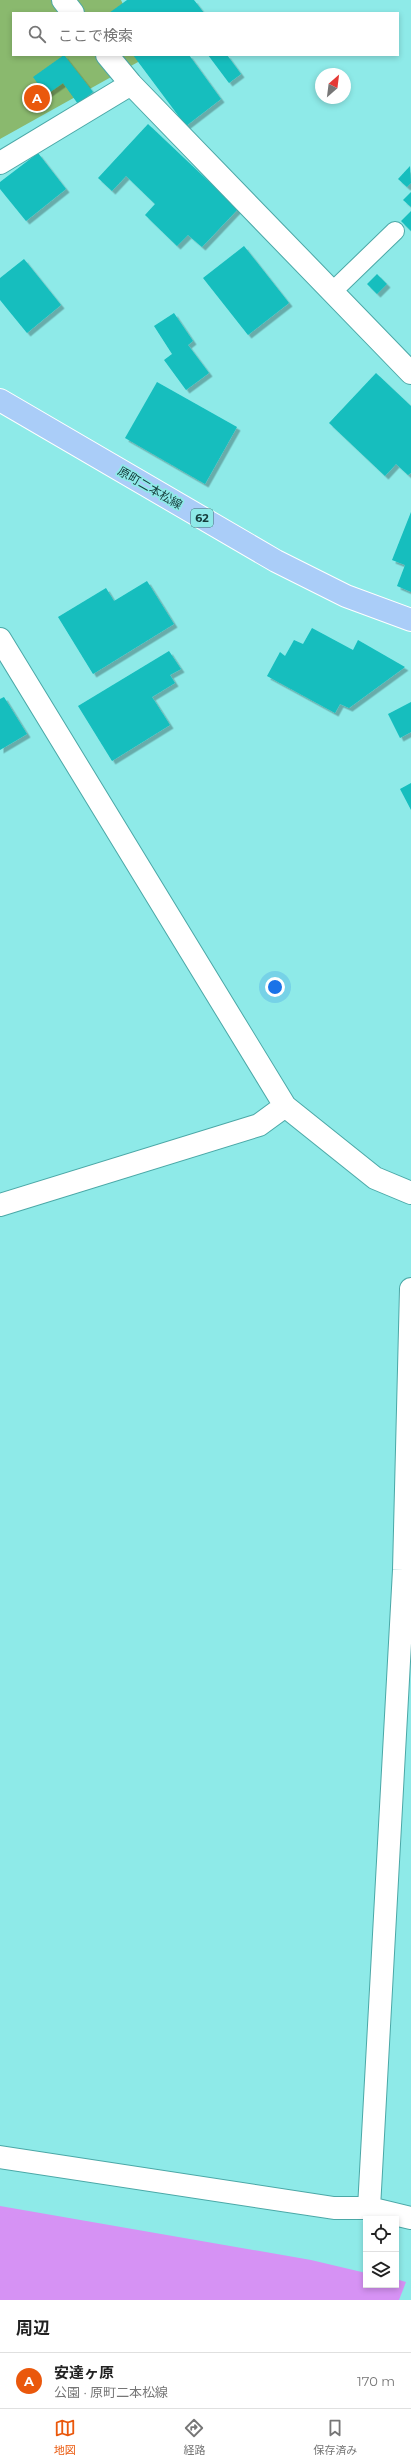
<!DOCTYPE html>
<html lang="ja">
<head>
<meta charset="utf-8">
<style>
	body { margin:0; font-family:Montserrat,"Noto Sans JP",sans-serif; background:#f2f2f2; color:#222 }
	.controls { position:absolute; right:12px; bottom:12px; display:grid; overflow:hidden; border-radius:0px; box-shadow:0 2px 6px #0003 }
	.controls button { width:36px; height:36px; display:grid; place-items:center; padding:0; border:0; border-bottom:1px solid #e0e0e0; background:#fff; color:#222; font:20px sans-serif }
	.compass { position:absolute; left:315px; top:68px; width:36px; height:36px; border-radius:50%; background:#fff; box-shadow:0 2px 6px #0003; rotate:28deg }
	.you { position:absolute; left:275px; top:987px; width:14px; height:14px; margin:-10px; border:3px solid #fff; border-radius:50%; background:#1a73e8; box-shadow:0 0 0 6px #1a73e833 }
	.badge { display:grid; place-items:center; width:26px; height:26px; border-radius:50%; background:#ea580c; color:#fff; font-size:13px; font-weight:700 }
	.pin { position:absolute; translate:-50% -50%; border:2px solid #fff; box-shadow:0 1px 4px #0006 }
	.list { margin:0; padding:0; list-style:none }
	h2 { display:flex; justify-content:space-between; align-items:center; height:52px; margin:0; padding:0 16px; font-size:17px }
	h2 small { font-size:13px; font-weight:400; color:#767676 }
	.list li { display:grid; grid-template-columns:26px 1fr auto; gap:12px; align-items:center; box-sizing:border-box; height:56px; padding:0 16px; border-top:1px solid #e0e0e0 }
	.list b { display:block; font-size:15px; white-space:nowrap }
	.list p { margin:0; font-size:13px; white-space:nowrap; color:#767676 }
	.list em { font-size:13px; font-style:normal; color:#767676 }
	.icon { flex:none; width:22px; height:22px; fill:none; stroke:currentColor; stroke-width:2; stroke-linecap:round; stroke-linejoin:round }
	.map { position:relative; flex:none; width:411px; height:2300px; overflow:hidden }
	.search { position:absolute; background:#fff; box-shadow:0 2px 6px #0003; left:12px; right:12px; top:12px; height:44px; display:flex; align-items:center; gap:10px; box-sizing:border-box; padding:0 14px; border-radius:0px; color:#767676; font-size:15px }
	.sheet { height:108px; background:#fff }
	nav { display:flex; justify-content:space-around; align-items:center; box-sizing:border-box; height:56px; border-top:1px solid #e0e0e0; background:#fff; font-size:11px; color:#767676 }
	nav a { display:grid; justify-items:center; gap:2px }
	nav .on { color:#ea580c }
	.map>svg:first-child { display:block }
	.green { fill:#8ab96e }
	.water { fill:#d692f4 }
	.building { fill:#14bebe; filter:url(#shadow) }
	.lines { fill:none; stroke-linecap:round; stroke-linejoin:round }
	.service-casing { stroke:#4ba8a7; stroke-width:20 }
	.minor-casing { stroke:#4ba8a7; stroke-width:24 }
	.primary-casing { stroke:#fff; stroke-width:24 }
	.service { stroke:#fff; stroke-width:18 }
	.minor { stroke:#fff; stroke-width:22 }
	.primary { stroke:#aacdf8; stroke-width:22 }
	.labels { text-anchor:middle; stroke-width:3.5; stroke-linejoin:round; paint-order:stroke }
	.shield { fill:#8eeae8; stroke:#397170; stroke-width:1 }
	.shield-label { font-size:11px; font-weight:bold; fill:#153d3c }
	.street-label { font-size:12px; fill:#153d3c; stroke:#8eeae8 }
</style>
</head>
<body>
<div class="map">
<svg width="411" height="2300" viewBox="0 0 411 2300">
	<defs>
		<filter id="shadow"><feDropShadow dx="3.5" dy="3.5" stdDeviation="0" flood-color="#0004"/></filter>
	</defs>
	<rect width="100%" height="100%" fill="#8eeae8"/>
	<path class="green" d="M0,0H121L127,13H13V55H146L147,57L0,139Z"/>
	<path class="water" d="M0,2206L311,2260L366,2273V2285H396V2279L406,2282L399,2300H0Z"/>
	<path class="building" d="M127,0H194L204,13H109Z
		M64,55L93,92L78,104L63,83L46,95L33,77Z
		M133,55H189L221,99L186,126Z
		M208,55H227L241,74L229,83Z
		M148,124L238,209L202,247L188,235L177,246L145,215L155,204L126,176L112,191L98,178Z
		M38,153L66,189L26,221L0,189V182Z
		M410,166L411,183L407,187L398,179Z
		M411,192V207L403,200Z
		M411,211V231L401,221Z
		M244,246L289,303L248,335L203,278Z
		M24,259L61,305L27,333L0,300V278Z
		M377,274L387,284L377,294L367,284Z
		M174,313L193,341L188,345L209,373L186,390L164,360L172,354L154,326Z
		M376,373L411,406V473L408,475L396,464L385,476L329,423Z
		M157,382L237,427L205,484L125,438Z
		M411,512V592L397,586L405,565L392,560Z
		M147,581L174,624L93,674L58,617L106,588L114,601Z
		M312,628L353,650L358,640L405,667L349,708L340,704L335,713L267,676L280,652L285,656L294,640L303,644Z
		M169,651L181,669L170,675L175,683L152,697L170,725L112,761L78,706Z
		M4,697L27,734L0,750V699Z
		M411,702V732L400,738L388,714Z
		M411,783V810L400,789Z"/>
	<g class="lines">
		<g class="service-casing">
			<path id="service" d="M333,291L395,231"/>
		</g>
		<g class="minor-casing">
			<path id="minor" d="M63,0L73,13
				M107,55L131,84L411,373
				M0,163L131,84
				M0,639L285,1106L375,1178L411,1193
				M0,1205L259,1125L285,1106
				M0,2157L334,2208H369L404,1570L411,1289
				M369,2208L411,2218"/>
		</g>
		<g class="primary-casing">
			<path id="primary" d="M0,400L276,561L346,596L411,620"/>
		</g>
		<use href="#service" class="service"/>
		<use href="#minor" class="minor"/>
		<use href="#primary" class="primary"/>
	</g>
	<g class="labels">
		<rect class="shield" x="191" y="509" width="22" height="18" rx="3"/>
		<g class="shield-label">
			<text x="202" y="522">62</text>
		</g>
		<g class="street-label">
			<text transform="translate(150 488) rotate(30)" y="4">原町二本松線</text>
		</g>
	</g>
</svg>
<div class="controls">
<button><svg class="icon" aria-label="locate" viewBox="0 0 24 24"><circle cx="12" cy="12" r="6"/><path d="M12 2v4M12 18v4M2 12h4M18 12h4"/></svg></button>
<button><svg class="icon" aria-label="layers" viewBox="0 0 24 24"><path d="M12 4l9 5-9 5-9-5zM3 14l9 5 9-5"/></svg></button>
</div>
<svg class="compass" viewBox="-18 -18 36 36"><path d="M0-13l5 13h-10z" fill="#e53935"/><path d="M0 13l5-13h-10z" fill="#767676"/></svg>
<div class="you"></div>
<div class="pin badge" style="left:37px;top:98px">A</div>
<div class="search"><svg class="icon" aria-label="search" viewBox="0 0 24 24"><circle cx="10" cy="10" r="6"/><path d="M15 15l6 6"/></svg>ここで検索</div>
</div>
<section class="sheet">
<h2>周辺<small></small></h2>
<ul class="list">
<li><span class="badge">A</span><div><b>安達ヶ原</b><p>公園 · 原町二本松線</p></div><em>170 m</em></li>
</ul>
</section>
<nav>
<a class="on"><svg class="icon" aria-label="map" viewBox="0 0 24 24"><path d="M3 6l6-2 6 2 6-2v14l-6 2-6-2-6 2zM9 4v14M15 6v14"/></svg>地図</a>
<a><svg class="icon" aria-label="directions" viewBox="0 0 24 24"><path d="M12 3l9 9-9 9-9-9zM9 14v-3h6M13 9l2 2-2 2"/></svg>経路</a>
<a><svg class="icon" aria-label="saved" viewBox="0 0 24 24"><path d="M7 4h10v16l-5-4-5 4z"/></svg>保存済み</a>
</nav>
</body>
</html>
